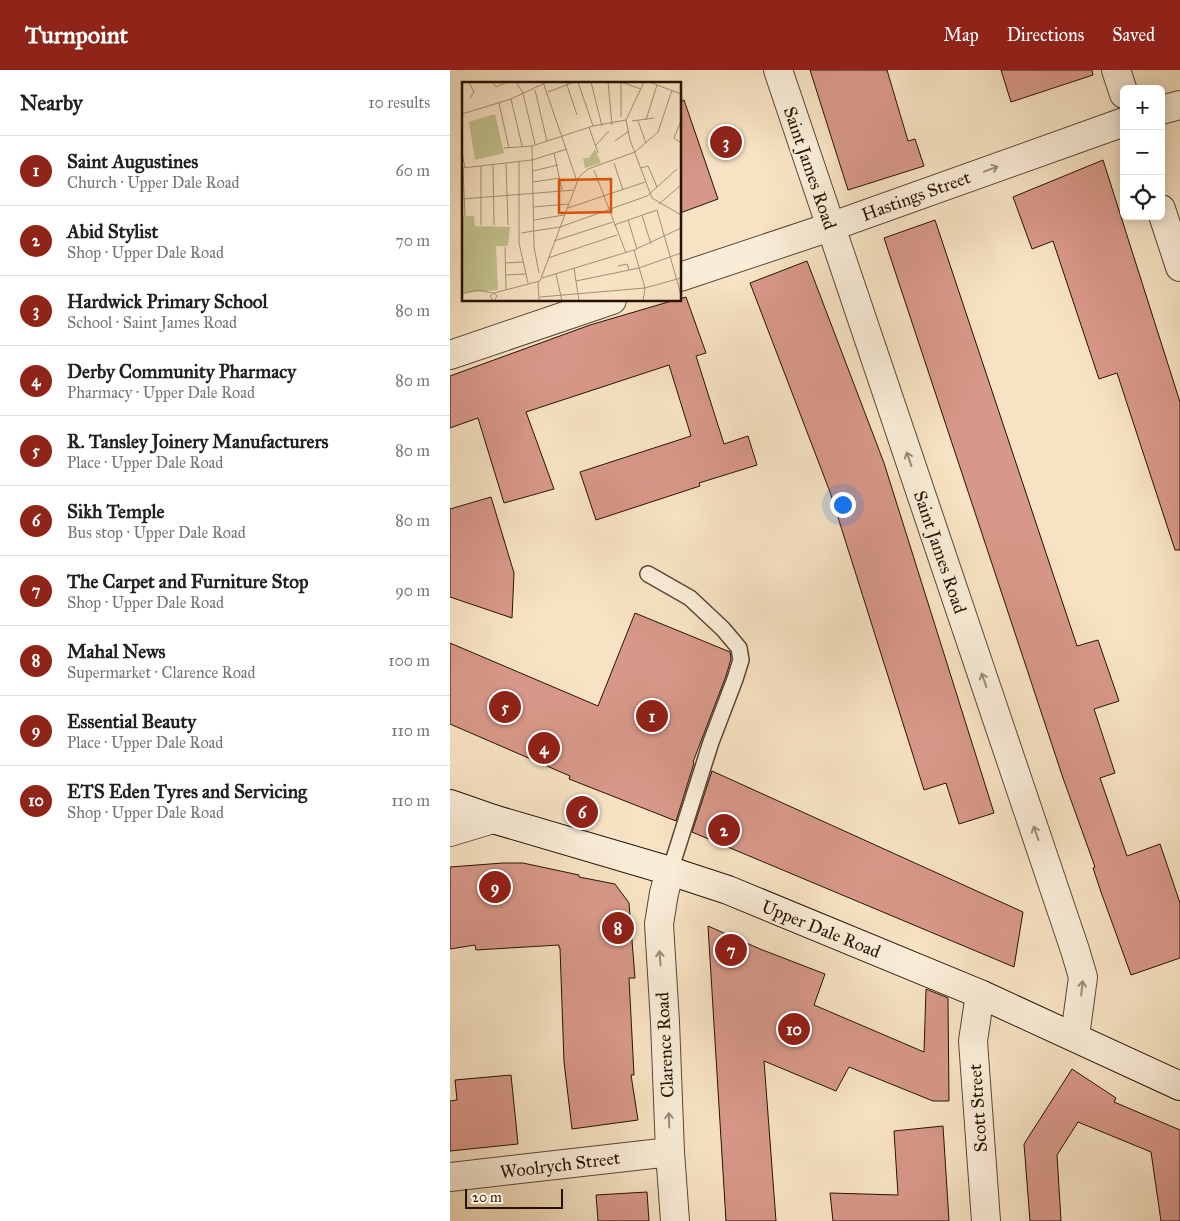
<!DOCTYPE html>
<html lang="en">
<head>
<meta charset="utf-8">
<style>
	body { margin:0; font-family:"IM FELL Great Primer",serif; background:#f2f2f2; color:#202124 }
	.controls { position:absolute; right:15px; top:15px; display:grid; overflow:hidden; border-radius:8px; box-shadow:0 2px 12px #0003 }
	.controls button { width:45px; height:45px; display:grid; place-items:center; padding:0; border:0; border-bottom:1px solid #e0e0e0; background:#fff; color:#202124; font:25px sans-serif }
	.scale { position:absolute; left:15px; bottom:12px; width:98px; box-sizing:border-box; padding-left:5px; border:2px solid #261203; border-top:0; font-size:14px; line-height:18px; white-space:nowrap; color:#261203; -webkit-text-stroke:4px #faedd8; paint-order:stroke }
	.you { position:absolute; left:392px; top:434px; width:18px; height:18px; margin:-12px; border:4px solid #fff; border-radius:50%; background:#1a73e8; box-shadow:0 0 0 8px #1a73e833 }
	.badge { display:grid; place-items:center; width:32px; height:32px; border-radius:50%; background:#8f2418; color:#fff; font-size:16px; font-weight:700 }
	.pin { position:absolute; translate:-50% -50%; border:2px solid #fff; box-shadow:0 1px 5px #0006 }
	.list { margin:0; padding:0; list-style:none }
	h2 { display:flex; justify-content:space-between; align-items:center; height:65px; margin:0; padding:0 20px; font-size:21px }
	h2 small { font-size:16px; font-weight:400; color:#757577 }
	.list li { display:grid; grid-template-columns:32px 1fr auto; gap:15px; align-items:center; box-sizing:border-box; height:70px; padding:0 20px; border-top:1px solid #e0e0e0 }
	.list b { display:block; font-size:19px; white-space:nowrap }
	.list p { margin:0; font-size:16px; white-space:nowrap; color:#757577 }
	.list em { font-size:16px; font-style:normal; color:#757577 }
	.icon { flex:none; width:28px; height:28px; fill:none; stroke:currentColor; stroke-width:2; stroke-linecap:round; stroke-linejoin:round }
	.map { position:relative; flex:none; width:730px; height:1151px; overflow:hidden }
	header { display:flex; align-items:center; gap:30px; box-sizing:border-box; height:70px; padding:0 25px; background:#8f2418; color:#fff }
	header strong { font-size:24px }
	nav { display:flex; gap:28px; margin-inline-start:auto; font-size:18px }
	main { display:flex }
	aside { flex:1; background:#fff }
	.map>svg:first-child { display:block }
	.building { fill:#d89889; stroke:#261203 }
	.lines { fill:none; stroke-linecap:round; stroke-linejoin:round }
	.lane-casing { stroke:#5a4633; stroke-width:18 }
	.street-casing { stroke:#5a4633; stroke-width:30 }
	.secondary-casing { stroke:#261203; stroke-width:30 }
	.lane { stroke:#faedd8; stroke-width:15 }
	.street { stroke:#faedd8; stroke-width:28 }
	.secondary { stroke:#faedd8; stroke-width:28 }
	.oneway { stroke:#9b8a78 }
	.labels { text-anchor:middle; stroke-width:4.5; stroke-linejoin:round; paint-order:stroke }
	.street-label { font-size:18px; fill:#261203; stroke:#faedd8 }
	.inset-road { fill:none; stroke:#a38f76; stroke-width:1 }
	.view { fill:#de550c; fill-opacity:0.15; stroke:#de550c; stroke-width:2.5 }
	.inset-edge { fill:none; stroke:#261203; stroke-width:2.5 }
</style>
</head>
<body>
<header>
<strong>Turnpoint</strong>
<nav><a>Map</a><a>Directions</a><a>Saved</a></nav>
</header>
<main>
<aside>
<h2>Nearby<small>10 results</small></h2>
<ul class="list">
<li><span class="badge">1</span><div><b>Saint Augustines</b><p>Church · Upper Dale Road</p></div><em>60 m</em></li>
<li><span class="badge">2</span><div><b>Abid Stylist</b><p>Shop · Upper Dale Road</p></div><em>70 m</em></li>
<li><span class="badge">3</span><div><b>Hardwick Primary School</b><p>School · Saint James Road</p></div><em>80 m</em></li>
<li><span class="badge">4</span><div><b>Derby Community Pharmacy</b><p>Pharmacy · Upper Dale Road</p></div><em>80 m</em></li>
<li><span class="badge">5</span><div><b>R. Tansley Joinery Manufacturers</b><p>Place · Upper Dale Road</p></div><em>80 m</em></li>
<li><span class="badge">6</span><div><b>Sikh Temple</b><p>Bus stop · Upper Dale Road</p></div><em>80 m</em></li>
<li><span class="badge">7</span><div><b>The Carpet and Furniture Stop</b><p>Shop · Upper Dale Road</p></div><em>90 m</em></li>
<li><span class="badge">8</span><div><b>Mahal News</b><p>Supermarket · Clarence Road</p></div><em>100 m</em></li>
<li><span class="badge">9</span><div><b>Essential Beauty</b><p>Place · Upper Dale Road</p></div><em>110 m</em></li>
<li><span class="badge">10</span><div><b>ETS Eden Tyres and Servicing</b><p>Shop · Upper Dale Road</p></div><em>110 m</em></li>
</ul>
</aside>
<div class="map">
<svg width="730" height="1151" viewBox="0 0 730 1151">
	<rect width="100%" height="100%" fill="#f7e3c3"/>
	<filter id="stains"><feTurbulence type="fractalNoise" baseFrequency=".004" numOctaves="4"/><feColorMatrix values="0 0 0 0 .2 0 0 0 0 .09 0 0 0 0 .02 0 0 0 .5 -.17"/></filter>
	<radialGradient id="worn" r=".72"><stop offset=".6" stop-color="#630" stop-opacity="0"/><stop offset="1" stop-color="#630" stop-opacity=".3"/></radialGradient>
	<path class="building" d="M360,0H437L458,71L465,69L474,96L398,120Z
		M551,0H642L643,5L561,32Z
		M234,30L268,129L230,143V31Z
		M653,90L730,332V480H725L667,303L649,309L603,171L582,179L563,127Z
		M485,150L627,576L648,570L669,631L644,639L665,703L650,708L677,786L710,774L730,833V888L681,905L651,822L643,798L645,797L613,708L434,168Z
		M357,191L434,393L544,743L509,754L496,713L474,720L380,422L300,213Z
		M236,227L256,283L246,286L274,374L298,366L307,395L249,413L250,416L146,450L130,402L241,366L219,295L76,342L104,419L54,433L28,348L0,358V306L140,255L225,230H230V229Z
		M41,427L64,503L62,548L0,527V439Z
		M185,543L280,582L281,589L276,606L243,692L244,693L226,751L119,709L120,706L0,654V573L148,636Z
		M262,701L573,842L564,897L242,762Z
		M53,793H73L129,805V807L165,814L179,833L185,908H179L184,1005H181L188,1050L122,1059L114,992L110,878H109V875L26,880L25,875L0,879V797Z
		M258,856L310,879L375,904L364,935L474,982L476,919L498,928L499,1031H483L399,997L386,1021L314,991L326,1151H276Z
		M622,999L666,1028L664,1032L730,1060V1151H711L701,1082L628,1052L607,1085L611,1151H580L574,1074Z
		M61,1005L68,1074L0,1081V1031L7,1030L5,1010Z
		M493,1056L499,1151H383L380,1123L448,1125L444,1061Z
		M197,1122L199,1151H148L146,1125Z"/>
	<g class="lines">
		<g class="lane-casing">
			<path id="lane" d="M198,504L240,528L273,559L289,578L291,590L285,609L261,672L220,801"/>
		</g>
		<g class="street-casing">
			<path id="street" d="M328,0L625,880L633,907L625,966
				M666,0L674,24
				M711,40L730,35
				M711,139L730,197
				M230,207L380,157L674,52
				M0,285L162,230
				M0,762L43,749
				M220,801L214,823L209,854L215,952L220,1082L225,1151
				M530,924L523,971L536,1151
				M0,1107L220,1082"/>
		</g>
		<g class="secondary-casing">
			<path id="secondary" d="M0,734L43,749L220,801L278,820L530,924L730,1016"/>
		</g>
		<use href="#lane" class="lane"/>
		<use href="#street" class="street"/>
		<use href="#secondary" class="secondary"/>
	</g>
	<defs><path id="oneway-shaft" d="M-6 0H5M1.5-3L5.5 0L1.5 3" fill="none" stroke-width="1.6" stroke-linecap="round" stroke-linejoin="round" transform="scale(1.25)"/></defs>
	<g class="oneway">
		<use href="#oneway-shaft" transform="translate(541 99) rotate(-20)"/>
		<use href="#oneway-shaft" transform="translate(459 389) rotate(-109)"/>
		<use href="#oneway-shaft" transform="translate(534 610) rotate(-109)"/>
		<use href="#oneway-shaft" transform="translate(586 763) rotate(-109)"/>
		<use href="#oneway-shaft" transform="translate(210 888) rotate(-94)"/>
		<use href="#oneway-shaft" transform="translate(632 918) rotate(-84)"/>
		<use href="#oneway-shaft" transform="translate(219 1050) rotate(-92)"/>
	</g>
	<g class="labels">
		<g class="street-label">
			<text transform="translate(360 98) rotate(71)" y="6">Saint James Road</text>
			<text transform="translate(466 126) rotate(-20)" y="6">Hastings Street</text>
			<text transform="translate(490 482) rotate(71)" y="6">Saint James Road</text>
			<text transform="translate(371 859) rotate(22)" y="6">Upper Dale Road</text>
			<text transform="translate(215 975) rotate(-93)" y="6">Clarence Road</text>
			<text transform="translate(528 1038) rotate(-94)" y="6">Scott Street</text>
			<text transform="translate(110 1095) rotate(-7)" y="6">Woolrych Street</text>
		</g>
	</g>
	<g transform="translate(12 12)">
		<rect width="219" height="219" fill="#f7e3c3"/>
		<path d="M33,32L42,71L13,78L7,40ZM133,67L139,81L123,86L121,76H127ZM0,134H12L13,144L48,145L46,164H34L36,208L0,211Z" fill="#c3c28f"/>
		<path class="inset-road" d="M7,0L12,10L8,16M30,0L34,5L45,0M54,0L61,11L73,62M81,0L115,99M104,0L115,33M116,0L131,44M129,0L140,44M146,0L150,43M159,0V35M159,0L179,7M187,0L219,12M73,8L85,59M86,10L112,0M49,17L60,64M37,21L47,66M0,32L49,17L85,0M164,38L168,58L190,116L219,133M164,38L182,0M184,38L195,3M170,39L192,36M176,39L184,61M219,39L212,56L219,61M127,45L136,71M153,59L167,49M70,64L72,165L77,191M133,64L147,49M42,66L70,64L131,44L164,38M0,71L3,86M92,71L100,108M57,80V161L66,201M44,81L46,143M152,81L161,108M31,83L32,143M19,84V143M0,86L70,78L105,67M1,86L3,134M179,86L186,84L195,105M132,88L164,171M71,89L96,83M71,100L98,96M0,117L113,108M197,122L219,103M71,125L107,122M106,126L183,100M180,133L189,162M72,138L102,133M166,138L175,167M152,143L195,128L219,213M59,151L98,145L185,114L215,87M92,159L151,140M43,165L44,208M172,168L183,206L181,219M86,176L155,153M43,181L61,180M156,184L165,182L167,188M112,186L117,219M94,192L100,219M44,193L64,192M80,196L172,168L219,146M114,199L177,186L219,171M76,200L77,219M32,211L78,199L117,95L126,87L173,70L196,50L210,8M0,212L15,208L31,211M78,215L183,206L219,196M31,219L28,214L32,211L35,214L32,219"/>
		<path class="view" d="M149,97V130L97,131V98Z"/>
		<rect width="219" height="219" class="inset-edge"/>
	</g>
	<rect width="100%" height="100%" filter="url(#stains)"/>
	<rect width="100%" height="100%" fill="url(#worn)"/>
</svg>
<div class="controls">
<button>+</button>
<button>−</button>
<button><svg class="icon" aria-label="locate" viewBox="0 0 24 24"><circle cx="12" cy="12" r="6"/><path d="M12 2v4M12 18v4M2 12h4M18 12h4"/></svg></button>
</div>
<div class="scale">20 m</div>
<div class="you"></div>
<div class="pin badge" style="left:202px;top:646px">1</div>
<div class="pin badge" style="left:274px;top:760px">2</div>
<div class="pin badge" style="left:276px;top:72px">3</div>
<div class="pin badge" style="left:94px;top:678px">4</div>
<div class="pin badge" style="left:55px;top:637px">5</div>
<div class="pin badge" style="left:132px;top:742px">6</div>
<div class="pin badge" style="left:281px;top:880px">7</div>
<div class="pin badge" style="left:168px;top:858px">8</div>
<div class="pin badge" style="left:45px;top:817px">9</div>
<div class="pin badge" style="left:344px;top:959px">10</div>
</div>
</main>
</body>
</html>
